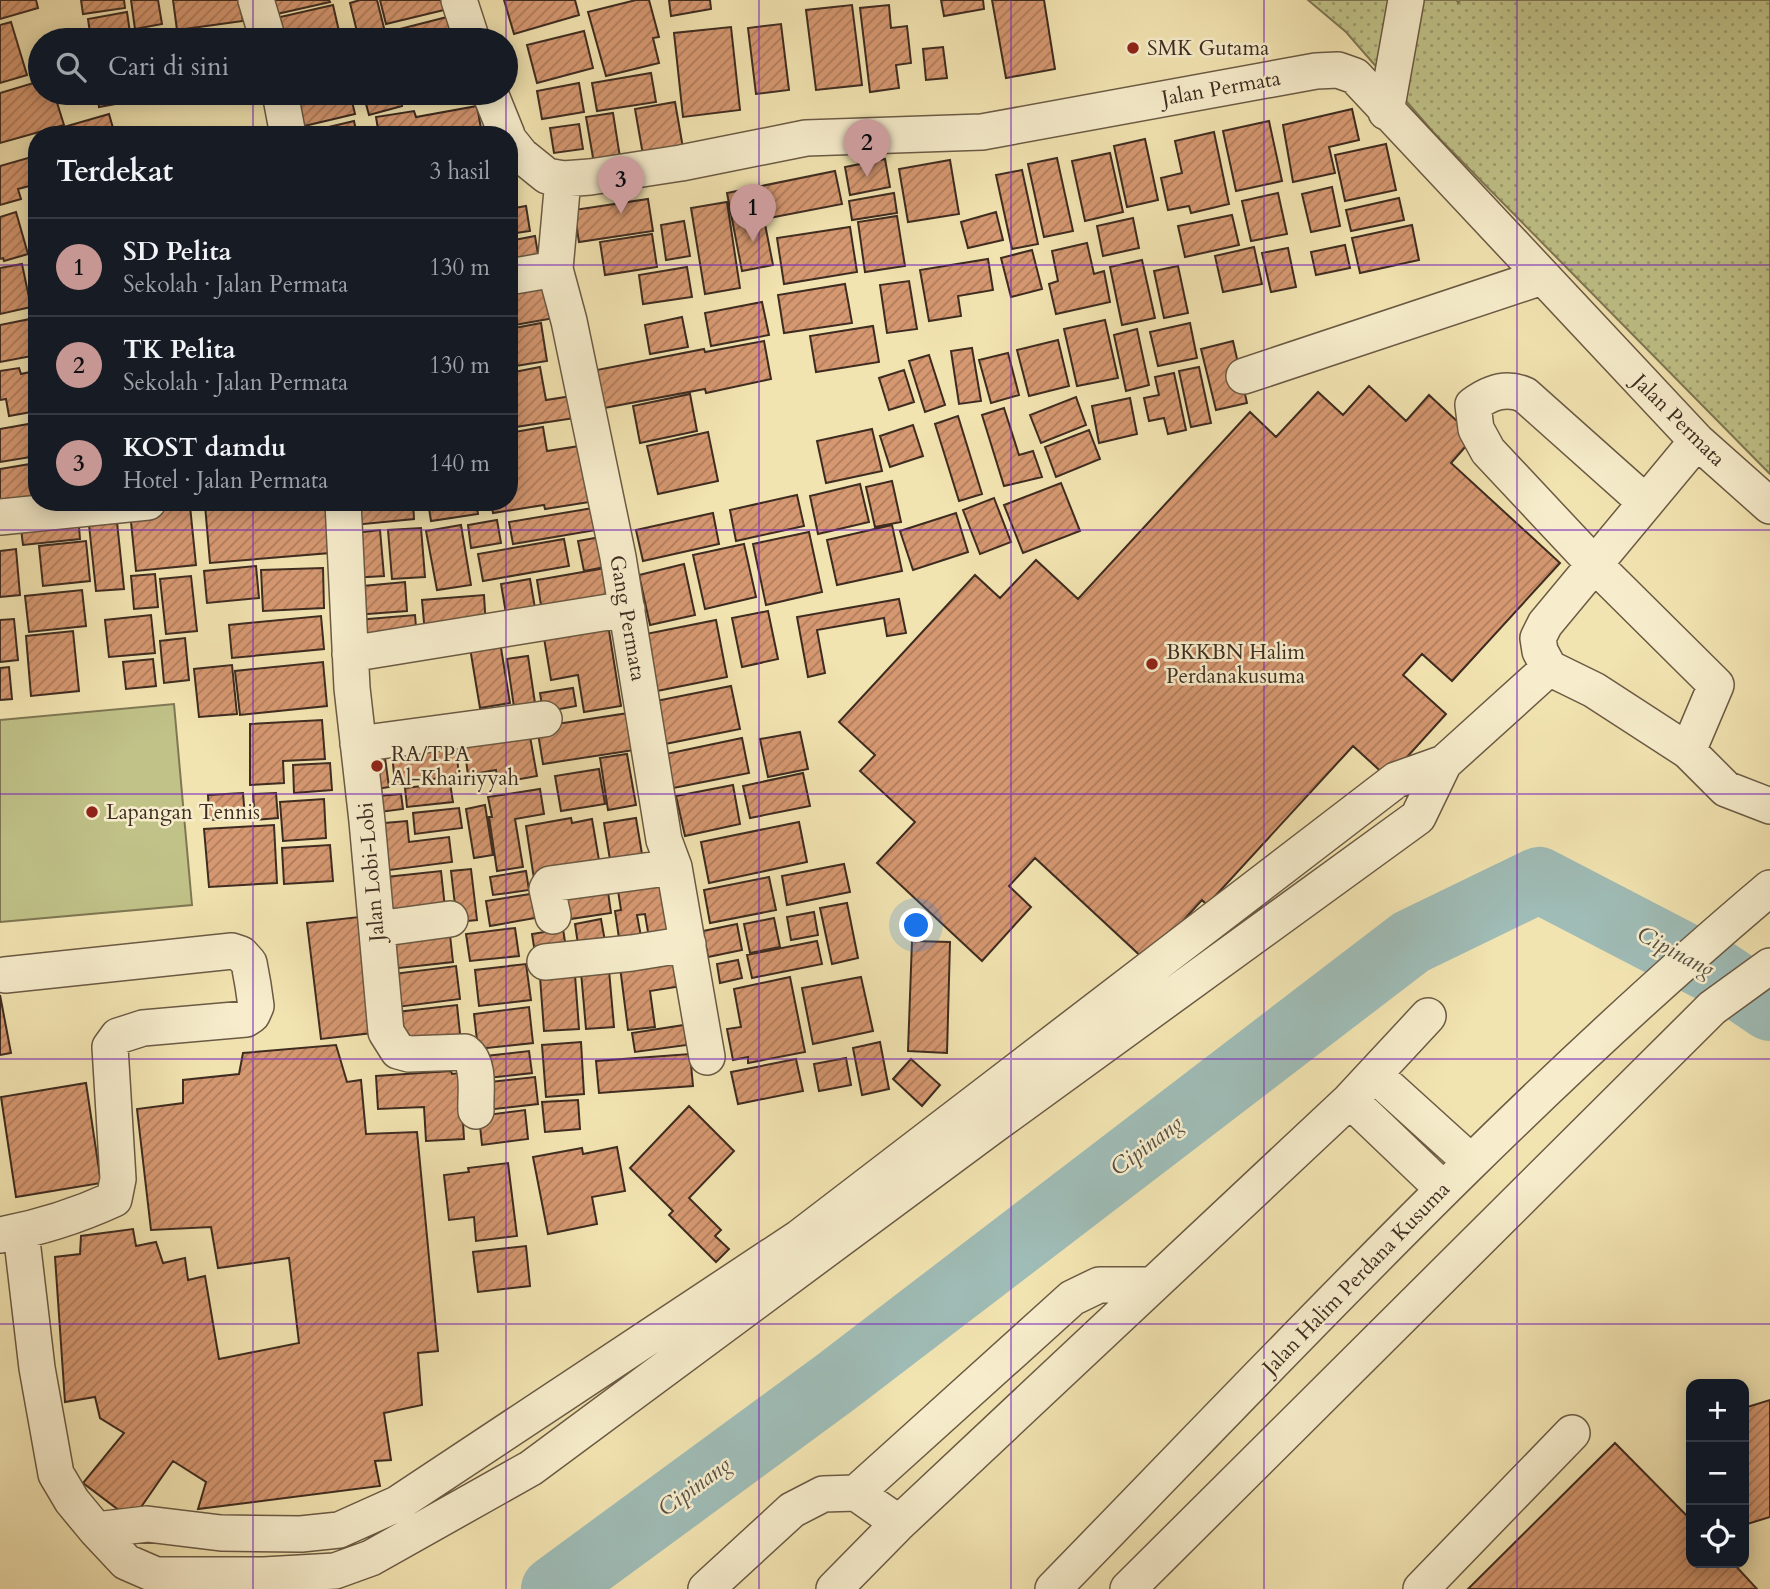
<!DOCTYPE html>
<html lang="id">
<head>
<meta charset="utf-8">
<style>
	body { margin:0; font-family:Cardo,serif; background:#242831; color:#f1f3f6 }
	.controls { position:absolute; right:21px; bottom:21px; display:grid; overflow:hidden; border-radius:14px; box-shadow:0 4px 18px #0003 }
	.controls button { width:63px; height:63px; display:grid; place-items:center; padding:0; border:0; border-bottom:2px solid #363941; background:#171b24; color:#f1f3f6; font:35px sans-serif }
	.you { position:absolute; left:917px; top:926px; width:24px; height:24px; margin:-18px; border:5px solid #fff; border-radius:50%; background:#1a73e8; box-shadow:0 0 0 10px #1a73e833 }
	.badge { display:grid; place-items:center; width:46px; height:46px; border-radius:50%; background:#c59692; color:#111; font-size:23px; font-weight:700 }
	.pin { position:absolute; translate:-50% -58px; filter:drop-shadow(0 2px 4px #0008) }
	.pin::after { content:''; position:absolute; top:37px; width:24px; height:21px; background:inherit; clip-path:polygon(0 0,100% 0,50% 100%) }
	.list { margin:0; padding:0; list-style:none }
	h2 { display:flex; justify-content:space-between; align-items:center; height:91px; margin:0; padding:0 28px; font-size:30px }
	h2 small { font-size:23px; font-weight:400; color:#9ea1a6 }
	.list li { display:grid; grid-template-columns:46px 1fr auto; gap:21px; align-items:center; box-sizing:border-box; height:98px; padding:0 28px; border-top:2px solid #363941 }
	.list b { display:block; font-size:26px; white-space:nowrap }
	.list p { margin:0; font-size:23px; white-space:nowrap; color:#9ea1a6 }
	.list em { font-size:23px; font-style:normal; color:#9ea1a6 }
	.icon { flex:none; width:38px; height:38px; fill:none; stroke:currentColor; stroke-width:2; stroke-linecap:round; stroke-linejoin:round }
	.map { position:relative; flex:none; width:1770px; height:1589px; overflow:hidden }
	.search { position:absolute; background:#171b24; box-shadow:0 4px 18px #0003; left:28px; top:28px; width:490px; height:77px; display:flex; align-items:center; gap:18px; box-sizing:border-box; padding:0 24px; border-radius:38px; color:#9ea1a6; font-size:26px }
	.panel { position:absolute; background:#171b24; box-shadow:0 4px 18px #0003; left:28px; top:126px; width:490px; height:385px; border-radius:28px }
	.map>svg:first-child { display:block }
	.grass { fill:url(#grass-dots); stroke:#7f7754; stroke-width:2 }
	.pitch { fill:#c0c288; stroke:#7f7754; stroke-width:2 }
	.lines { fill:none; stroke-linecap:round; stroke-linejoin:round }
	.river { stroke:#9fbcb6; stroke-width:66 }
	.building { fill:url(#building-hatch); stroke:#3e2c20; stroke-width:2 }
	.minor-casing { stroke:#6b5a44; stroke-width:38 }
	.minor { stroke:#f7edcc; stroke-width:35 }
	.grid { fill:none; stroke:#7b2cbf; stroke-width:2; stroke-opacity:0.55 }
	.poi-dot { fill:#8f2418; stroke:#f7edcc; stroke-width:2.5 }
	.labels { text-anchor:middle; stroke-width:5; stroke-linejoin:round; paint-order:stroke }
	.poi-label { font-size:21px; fill:#3e2c20; stroke:#f7edcc; text-anchor:start }
	.street-label { font-size:21px; fill:#3e2c20; stroke:#f7edcc }
	.water-label { font-size:23px; font-style:italic; fill:#565046; stroke:#f7edcc }
</style>
</head>
<body>
<div class="map">
<svg width="1770" height="1589" viewBox="0 0 1770 1589">
	<defs>
		<pattern id="grass-dots" width="8" height="8" patternUnits="userSpaceOnUse" patternTransform="scale(1.75)"><rect width="8" height="8" fill="#c0c288"/><path d="M2 2h.1M6 6h.1" fill="none" stroke="#9d9e6f" stroke-width="1.8" stroke-linecap="round"/></pattern>
		<pattern id="building-hatch" width="6" height="6" patternUnits="userSpaceOnUse" patternTransform="scale(1.75)"><rect width="6" height="6" fill="#d69871"/><path d="M-1 1l2-2M0 6l6-6M5 7l2-2" fill="none" stroke="#af7c5c"/></pattern>
	</defs>
	<rect width="100%" height="100%" fill="#f2e4b1"/>
	<filter id="stains"><feTurbulence type="fractalNoise" baseFrequency=".00286" numOctaves="4"/><feColorMatrix values="0 0 0 0 .2 0 0 0 0 .09 0 0 0 0 .02 0 0 0 .5 -.17"/></filter>
	<radialGradient id="worn" r=".72"><stop offset=".6" stop-color="#630" stop-opacity="0"/><stop offset="1" stop-color="#630" stop-opacity=".3"/></radialGradient>
	<path class="grass" d="M1308,0H1457L1458,3L1460,0H1770V474L1434,133L1346,32Z"/>
	<path class="pitch" d="M174,704L192,905L0,922V720Z"/>
	<g class="lines">
		<path class="river" d="M554,1589L836,1382L1411,942L1539,880L1720,974L1770,1008"/>
	</g>
	<path class="building" d="M0,0H36L38,8L0,19Z
		M81,0H124L125,8L83,14Z
		M131,0H158L162,24L135,29Z
		M173,0H239L243,21L177,30Z
		M265,0H329L330,2L268,16Z
		M360,0H377L386,36L359,40L350,3Z
		M380,0H441L444,10L386,24Z
		M504,0H575L579,15L514,34Z
		M636,0H649L659,37L653,38L659,63L606,76L588,12Z
		M669,0H710L711,9L671,16Z
		M941,0H983L984,9L944,16Z
		M992,0H1044L1055,69L1006,78Z
		M333,5L341,40H282L276,18Z
		M852,5L862,85L816,90L806,10Z
		M889,5L891,28L907,26L911,63L896,65L899,88L870,92L860,8Z
		M127,12L131,40H91L88,19Z
		M451,16L457,40H395L392,31Z
		M11,22L27,75L0,83V25Z
		M781,24L789,90L756,94L748,28Z
		M731,27L740,110L683,117L674,33Z
		M584,31L593,68L537,83L527,45Z
		M943,47L947,78L926,80L923,49Z
		M651,73L656,102L597,111L592,83Z
		M40,81V93H54L64,125L0,143V93Z
		M579,83L584,112L542,119L537,91Z
		M97,93H131L132,101L99,107Z
		M288,93H350L355,114L296,128Z
		M363,93H399L402,106L369,115Z
		M408,93H445L410,101Z
		M675,102L683,148L643,155L635,109Z
		M477,106L482,134L379,135L376,117L414,111L416,117Z
		M1352,109L1359,140L1329,147L1335,173L1293,182L1283,125Z
		M613,113L622,170L596,175L586,117Z
		M109,114L115,135H58L57,129Z
		M354,121L357,135H295Z
		M1269,121L1282,181L1236,191L1223,131Z
		M579,124L583,149L554,153L550,128Z
		M1214,132L1229,204L1191,213L1189,206L1168,210L1161,178L1182,173L1175,141Z
		M1145,139L1158,200L1127,207L1114,146Z
		M1386,144L1396,190L1345,201L1335,155Z
		M1110,153L1123,212L1085,221L1072,161Z
		M35,156L37,184L18,189L21,199L0,205V166Z
		M1057,158L1073,231L1044,237L1028,164Z
		M885,159L890,187L850,195L845,167Z
		M950,160L959,214L908,222L899,169Z
		M1022,170L1038,244L1012,249L996,175Z
		M835,171L842,204L764,219L773,265L742,271L727,193Z
		M1332,187L1340,226L1311,232L1302,194Z
		M894,193L897,213L852,220L849,201Z
		M1278,193L1287,234L1251,241L1242,201Z
		M1399,198L1404,220L1351,231L1346,210Z
		M648,199L653,231L579,242L574,210Z
		M727,202L740,288L705,294L691,208Z
		M526,206L530,231L509,234V209Z
		M16,212L28,254L4,261L3,258L0,259V217Z
		M996,212L1003,240L968,248L961,222Z
		M1232,215L1239,245L1185,257L1178,226Z
		M897,216L905,266L865,272L858,222Z
		M1133,218L1139,248L1103,256L1097,226Z
		M684,221L690,256L666,260L661,225Z
		M1412,225L1419,260L1360,273L1352,238Z
		M850,227L857,272L784,284L777,238Z
		M652,234L657,267L605,275L600,242Z
		M535,236L540,266L509,272V241Z
		M1087,243L1094,274L1104,271L1110,302L1056,314L1049,284L1058,281L1052,251Z
		M1345,245L1350,268L1316,275L1311,252Z
		M1254,247L1262,284L1223,292L1215,256Z
		M1288,248L1296,287L1271,292L1262,253Z
		M1032,250L1042,289L1011,297L1001,258Z
		M988,259L993,290L958,296L961,316L929,321L920,270Z
		M1142,260L1155,318L1122,325L1110,267Z
		M22,264L31,307L0,314V268Z
		M1178,266L1188,313L1164,318L1154,271Z
		M687,267L692,297L643,304L639,275Z
		M909,281L917,329L887,333L880,285Z
		M555,282L560,317L509,326V290Z
		M845,284L852,323L784,333L778,295Z
		M762,302L769,335L711,346L705,313Z
		M682,317L688,347L650,354L645,325Z
		M30,319L37,355L0,362V325Z
		M1105,320L1118,378L1077,386L1064,329Z
		M541,323L547,361L509,367V329Z
		M1190,323L1197,358L1158,366L1150,332Z
		M873,326L879,362L816,372L810,336Z
		M1137,329L1149,385L1126,391L1114,335Z
		M1058,340L1069,386L1029,396L1017,350Z
		M764,341L771,379L706,393L705,389L604,408L597,370L704,349L705,352Z
		M1233,341L1247,403L1216,410L1201,349Z
		M972,348L981,401L959,404L951,351Z
		M1008,353L1019,395L991,403L979,360Z
		M929,355L945,405L925,412L909,361Z
		M540,367L546,400L572,396L575,418L509,428V373Z
		M1199,367L1211,423L1191,427L1179,371Z
		M19,368L21,374L34,371L37,386V411L9,416L6,399L0,400V371Z
		M904,370L914,402L889,410L879,378Z
		M1174,373L1186,430L1168,434L1164,418L1149,421L1144,398L1159,395L1155,377Z
		M1369,386L1406,421L1429,395L1474,437L1451,463L1560,563L1452,681L1422,654L1403,675L1446,714L1388,778L1353,746L1207,905L1202,900L1146,961L1035,858L1009,886L1031,907L982,961L877,863L915,822L860,771L875,755L839,722L975,575L1000,598L1036,560L1078,599L1250,412L1276,437L1318,392L1343,415Z
		M690,394L697,431L640,443L633,406Z
		M1076,397L1086,425L1041,443L1030,415Z
		M1130,398L1137,434L1099,443L1092,406Z
		M1004,408L1019,455L1033,451L1042,477L1004,486L982,415Z
		M958,416L982,494L959,501L935,424Z
		M34,423L37,456L0,462V429Z
		M913,425L923,456L890,467L880,436Z
		M543,427L547,451L586,445L596,501L545,509L544,505L493,513L491,502H509V433Z
		M872,429L882,471L826,483L817,441Z
		M1089,430L1100,459L1056,477L1045,447Z
		M708,432L718,481L658,494L647,446Z
		M36,463L37,501L0,507V469Z
		M892,481L901,522L875,527L866,487Z
		M1061,483L1080,531L1023,553L1004,505Z
		M860,484L869,522L818,534L810,496Z
		M797,495L804,526L736,541L730,510Z
		M994,498L1011,542L980,554L963,510Z
		M235,502H325L330,553L210,563L205,505Z
		M353,502H413L414,519L354,525Z
		M428,502H476L478,514L431,521Z
		M190,506L196,565L136,571L130,512Z
		M599,507L602,529L513,544L509,522Z
		M713,513L719,544L643,561L636,530Z
		M956,513L968,552L913,570L900,531Z
		M78,515L80,539L23,545L20,521Z
		M497,520L501,543L471,548L468,525Z
		M117,522L124,589L96,591L89,525Z
		M461,525L471,585L437,590L426,531Z
		M892,525L902,571L837,585L827,540Z
		M421,528L425,577L392,579L388,530Z
		M380,530L384,576L351,578L347,534Z
		M809,532L822,592L766,605L753,544Z
		M606,536L611,566L584,571L578,541Z
		M564,539L569,566L483,581L478,554Z
		M86,541L90,581L43,586L39,546Z
		M744,544L756,597L705,609L693,555Z
		M16,549L20,595L0,597V551Z
		M684,564L695,615L650,625L639,575Z
		M256,566L259,598L207,603L204,571Z
		M617,566L623,604L543,618L537,580Z
		M323,568L324,608L263,611L261,570Z
		M155,574L158,607L134,609L131,576Z
		M191,576L197,631L166,634L160,579Z
		M530,579L537,620L508,625L501,584Z
		M405,582L407,611L355,615L352,587Z
		M82,590L86,626L29,632L25,596Z
		M484,595L486,628L425,634L422,600Z
		M899,599L906,633L887,636L884,618L817,630L825,673L808,677L797,617Z
		M768,611L778,659L742,667L732,618Z
		M151,615L155,653L109,657L105,620Z
		M415,615L417,639L359,645L357,620Z
		M321,616L324,649L232,658L229,625Z
		M607,618L621,706L584,712L578,675L551,680L543,632Z
		M14,619L18,660L0,662V620Z
		M716,620L727,677L657,691L646,634Z
		M73,631L79,691L31,696L26,636Z
		M185,638L189,680L164,683L160,641Z
		M500,642L510,703L480,708L470,648Z
		M528,656L536,710L515,714L507,659Z
		M153,659L156,686L126,689L123,662Z
		M323,662L327,706L240,715L235,671Z
		M232,665L237,714L199,717L194,669Z
		M9,667L12,699L0,700V668Z
		M731,686L740,729L665,744L656,701Z
		M573,688L576,706L543,712L540,693Z
		M635,712L641,749L543,764L537,727Z
		M322,720L325,759L283,761L284,783L250,785V724Z
		M528,725L537,776L498,783L496,770L468,775L463,738Z
		M800,732L808,769L768,777L760,739Z
		M455,738L459,776L395,783L391,745Z
		M742,738L749,773L673,788L666,754Z
		M383,743L389,787L371,790L365,745Z
		M627,754L636,805L608,810L600,758Z
		M330,763L332,790L294,793L293,765Z
		M599,769L605,804L561,811L555,776Z
		M803,773L810,806L750,818L743,786Z
		M450,783L453,802L407,807L405,788Z
		M733,785L740,824L685,836L676,796Z
		M540,789L544,814L515,819L523,867L497,871L489,817H492L488,797Z
		M243,793L245,818L209,820L208,795Z
		M276,793L278,818L255,820L253,794Z
		M401,794L403,809L380,812L378,796Z
		M324,799L326,838L283,841L280,802Z
		M485,805L493,855L474,858L466,809Z
		M459,808L462,828L415,834L413,813Z
		M571,818L572,823L592,819L601,872L534,879L526,826Z
		M636,818L644,866L612,872L604,823Z
		M407,821L409,842L449,837L452,862L382,871L373,824Z
		M799,822L807,862L709,883L701,842Z
		M274,825L277,883L209,887L204,829Z
		M330,845L333,881L284,884L282,848Z
		M844,864L850,892L787,905L782,876Z
		M471,869L477,920L457,922L451,871Z
		M441,871L445,908L381,915L377,878Z
		M526,871L529,890L493,895L490,877Z
		M666,876L672,940L650,944L645,914L637,915L642,942L620,945L615,911L621,910L617,884Z
		M769,877L776,910L710,923L704,890Z
		M607,885L611,913L564,920L559,893Z
		M537,893L541,917L490,926L486,901Z
		M847,903L858,958L832,964L820,908Z
		M814,912L818,935L791,940L787,917Z
		M359,917L372,1033L321,1039L307,923Z
		M774,918L780,947L750,953L744,924Z
		M601,919L606,947L579,951L575,924Z
		M737,924L742,950L708,957L703,931Z
		M449,926L453,962L390,969L386,934Z
		M515,928L519,956L470,961L466,934Z
		M563,929L566,948L535,953L532,934Z
		M817,941L822,964L752,978L747,955Z
		M912,941L950,942L947,1053L908,1051Z
		M678,958L682,986L650,991L655,1027L628,1030L620,967Z
		M738,960L742,978L720,983L717,964Z
		M526,964L531,1000L479,1006L475,970Z
		M456,966L460,999L397,1007L393,974Z
		M609,970L614,1027L586,1029L581,972Z
		M575,975L579,1029L544,1031L540,977Z
		M790,977L805,1052L748,1063V1057L733,1060L727,1029L741,1027L734,989Z
		M861,977L873,1031L813,1044L802,988Z
		M0,995L11,1053L0,1055Z
		M457,1005L461,1043L401,1050L397,1012Z
		M529,1007L533,1043L478,1049L474,1014Z
		M684,1025L687,1045L635,1052L632,1033Z
		M581,1042L584,1094L546,1097L542,1045Z
		M880,1042L889,1089L862,1095L853,1048Z
		M336,1045L347,1082L361,1080L366,1134L417,1132L438,1351L418,1353L422,1405L384,1413L391,1460L375,1461L380,1486L198,1509L206,1482L173,1461L132,1520L83,1483L124,1433L100,1418L95,1397L65,1402L55,1257L80,1254L81,1236L133,1229L136,1246L156,1242L163,1263L185,1258L188,1280L205,1276L219,1359L299,1343L289,1258L218,1268L211,1227L151,1230L137,1109L183,1103V1080L239,1074L243,1053Z
		M529,1051L532,1073L488,1078L486,1056Z
		M690,1054L693,1086L599,1093L596,1061Z
		M846,1058L851,1085L819,1091L814,1064Z
		M796,1059L803,1091L738,1104L731,1072Z
		M911,1059L940,1085L922,1106L893,1079Z
		M451,1071L452,1074L460,1073L464,1139L426,1141L424,1107L378,1109L376,1076Z
		M535,1077L538,1104L486,1110L482,1083Z
		M86,1083L101,1183L16,1197L1,1097Z
		M578,1100L580,1129L545,1132L542,1102Z
		M689,1106L734,1151L689,1198L721,1230L715,1236L729,1249L716,1262L669,1215L673,1211L630,1168Z
		M525,1110L528,1139L482,1145L479,1116Z
		M617,1147L625,1191L592,1197L597,1224L548,1234L533,1157L582,1148L583,1154Z
		M508,1163L517,1236L476,1241L474,1217L449,1220L444,1175L469,1172L468,1168Z
		M526,1246L530,1286L478,1292L473,1252Z
		M1770,1400V1517L1744,1525V1408Z
		M1615,1443L1691,1520V1563H1733L1757,1589H1468Z"/>
	<g class="lines">
		<g class="minor-casing">
			<path id="minor" d="M256,0L268,40
				M459,0L472,40
				M280,93L288,135
				M490,93L507,135
				M1386,112L1406,0
				M509,140L521,155L547,176L563,179L590,177L681,163L806,138L982,132L1316,71L1338,70L1355,76L1697,441L1770,506
				M563,179L555,269L569,321L618,557L664,840L674,867L707,1057
				M509,277L555,269
				M1244,376L1542,277
				M1697,441L1545,624L1538,638L1540,651L1549,668L1594,690L1688,751L1726,789L1770,806
				M343,502L352,688L367,821L386,1032L398,1051L409,1054L465,1052C481,1064 475,1092 476,1111
				M1645,502L1525,395C1506,386 1489,393 1473,405L1476,429L1488,451L1593,563L1716,685L1688,751
				M0,517L148,502
				M350,654L627,609
				M358,744L544,719
				M553,916L547,889L550,884L674,867
				M377,929L450,919
				M545,962L632,953L688,944
				M1375,1075L1471,1162
				M1350,1100L1443,1189
				M21,1232L37,1368L56,1474L72,1501L96,1530L126,1562L156,1575H264L335,1571L371,1558L531,1468L994,1125L1418,817L1444,763
				M0,1235C39,1228 79,1215 114,1199L118,1179L110,1047L118,1036L143,1028L246,1019L252,1015L256,1006L253,985L249,963L241,954L232,951L5,975
				M856,1493L1072,1298L1099,1285H1152
				M96,1530L147,1524L221,1533L301,1534L339,1530L397,1504L800,1237L1396,780L1444,763L1549,668
				M706,1589L792,1510L823,1494L856,1493L899,1523
				M834,1589L899,1523L1350,1100L1428,1016
				M1053,1589C1286,1350 1514,1104 1770,888
				M1128,1589L1712,1008L1770,966
				M1421,1589L1572,1433"/>
		</g>
		<use href="#minor" class="minor"/>
	</g>
	<path class="grid" d="M253,0V40M506,0V40M759,0V1589M1011,0V1589M1264,0V1589M1517,0V1589M253,93V135M506,93V135M0,265H37M509,265H1770M253,502V1589M506,502V1589M0,530H1770M0,794H1770M0,1059H1770M0,1324H1770"/>
	<g class="poi-dot">
		<circle cx="1133" cy="48" r="7"/>
		<circle cx="1152" cy="664" r="7"/>
		<circle cx="377" cy="766" r="7"/>
		<circle cx="92" cy="812" r="7"/>
	</g>
	<g class="labels">
		<g class="poi-label">
			<text x="1147" y="55">SMK Gutama</text>
			<text x="1166" y="659">BKKBN Halim<tspan x="1166" dy="24">Perdanakusuma</tspan></text>
			<text x="391" y="761">RA/TPA<tspan x="391" dy="24">Al-Khairiyyah</tspan></text>
			<text x="106" y="819">Lapangan Tennis</text>
		</g>
		<g class="street-label">
			<text transform="translate(1221 88) rotate(-10)" y="7">Jalan Permata</text>
			<text transform="translate(1679 420) rotate(45)" y="7">Jalan Permata</text>
			<text transform="translate(628 618) rotate(80)" y="7">Gang Permata</text>
			<text transform="translate(371 872) rotate(-95)" y="7">Jalan Lobi-Lobi</text>
			<text transform="translate(1356 1278) rotate(-46)" y="7">Jalan Halim Perdana Kusuma</text>
		</g>
		<g class="water-label">
			<text transform="translate(1676 951) rotate(28)" y="8">Cipinang</text>
			<text transform="translate(1146 1145) rotate(-37)" y="8">Cipinang</text>
			<text transform="translate(694 1486) rotate(-36)" y="8">Cipinang</text>
		</g>
	</g>
	<rect width="100%" height="100%" filter="url(#stains)"/>
	<rect width="100%" height="100%" fill="url(#worn)"/>
</svg>
<div class="controls">
<button>+</button>
<button>−</button>
<button><svg class="icon" aria-label="locate" viewBox="0 0 24 24"><circle cx="12" cy="12" r="6"/><path d="M12 2v4M12 18v4M2 12h4M18 12h4"/></svg></button>
</div>
<div class="you"></div>
<div class="pin badge" style="left:753px;top:242px">1</div>
<div class="pin badge" style="left:867px;top:177px">2</div>
<div class="pin badge" style="left:621px;top:214px">3</div>
<div class="search"><svg class="icon" aria-label="search" viewBox="0 0 24 24"><circle cx="10" cy="10" r="6"/><path d="M15 15l6 6"/></svg>Cari di sini</div>
<section class="panel">
<h2>Terdekat<small>3 hasil</small></h2>
<ul class="list">
<li><span class="badge">1</span><div><b>SD Pelita</b><p>Sekolah · Jalan Permata</p></div><em>130 m</em></li>
<li><span class="badge">2</span><div><b>TK Pelita</b><p>Sekolah · Jalan Permata</p></div><em>130 m</em></li>
<li><span class="badge">3</span><div><b>KOST damdu</b><p>Hotel · Jalan Permata</p></div><em>140 m</em></li>
</ul>
</section>
</div>
</body>
</html>
